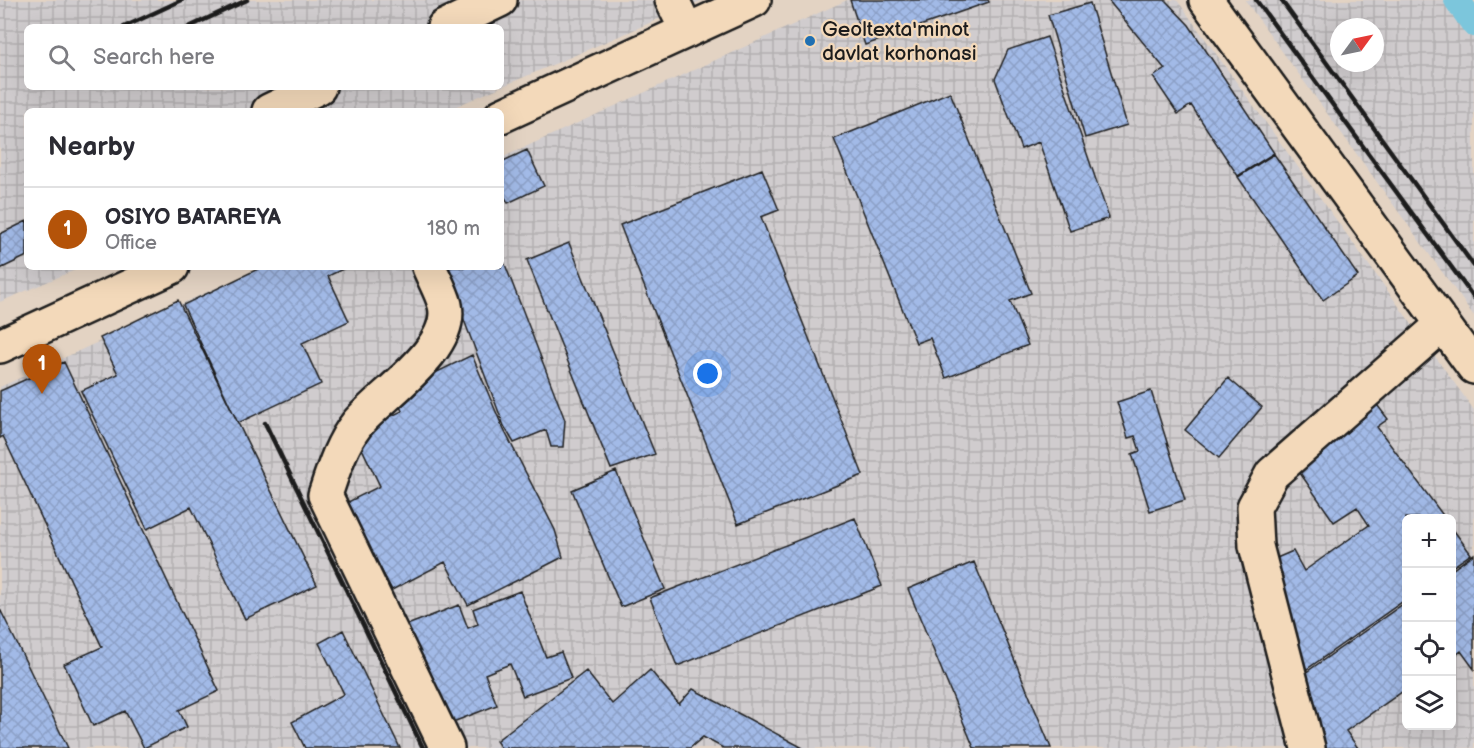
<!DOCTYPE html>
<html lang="en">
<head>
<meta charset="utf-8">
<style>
	body { margin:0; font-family:"Balsamiq Sans",sans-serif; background:#f2f2f3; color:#2b2b33 }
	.controls { position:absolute; right:18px; bottom:18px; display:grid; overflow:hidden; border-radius:9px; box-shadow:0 6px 24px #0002 }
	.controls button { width:54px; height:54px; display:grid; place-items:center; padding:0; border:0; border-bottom:2px solid #e1e1e2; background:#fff; color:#2b2b33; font:30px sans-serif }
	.compass { position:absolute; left:1330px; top:18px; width:54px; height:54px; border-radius:50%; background:#fff; box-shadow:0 6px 24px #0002; rotate:57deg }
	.you { position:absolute; left:708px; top:374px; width:21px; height:21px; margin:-15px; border:4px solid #fff; border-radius:50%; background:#1a73e8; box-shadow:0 0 0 9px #1a73e833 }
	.badge { display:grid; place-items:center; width:39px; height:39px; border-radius:50%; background:#b45309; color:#fff; font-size:20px; font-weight:700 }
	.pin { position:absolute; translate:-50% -50px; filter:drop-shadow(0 2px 3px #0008) }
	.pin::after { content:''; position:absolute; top:32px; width:21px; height:18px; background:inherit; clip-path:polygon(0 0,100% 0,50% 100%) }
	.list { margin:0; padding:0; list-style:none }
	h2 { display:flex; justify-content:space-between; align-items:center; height:78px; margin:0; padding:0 24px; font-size:26px }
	h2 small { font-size:20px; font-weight:400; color:#7c7c81 }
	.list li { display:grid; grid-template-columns:39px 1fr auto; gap:18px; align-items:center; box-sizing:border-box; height:84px; padding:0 24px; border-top:2px solid #e1e1e2 }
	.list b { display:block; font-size:22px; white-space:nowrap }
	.list p { margin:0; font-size:20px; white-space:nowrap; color:#7c7c81 }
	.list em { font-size:20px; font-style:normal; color:#7c7c81 }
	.icon { flex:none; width:33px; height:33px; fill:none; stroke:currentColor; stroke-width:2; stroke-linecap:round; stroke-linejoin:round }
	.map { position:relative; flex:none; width:1474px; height:748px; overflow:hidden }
	.search { position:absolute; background:#fff; box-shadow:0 6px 24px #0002; left:24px; top:24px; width:480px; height:66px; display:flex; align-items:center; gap:15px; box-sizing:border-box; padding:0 21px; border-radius:9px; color:#7c7c81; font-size:22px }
	.panel { position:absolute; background:#fff; box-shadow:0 6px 24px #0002; left:24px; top:108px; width:480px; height:162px; border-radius:9px }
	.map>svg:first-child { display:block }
	.industrial { fill:url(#industrial-grid); fill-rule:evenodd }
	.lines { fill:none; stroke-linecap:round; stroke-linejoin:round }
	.canal { stroke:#7cc6dc; stroke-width:26 }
	.building { fill:url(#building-cross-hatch); stroke:#1c1c1c; stroke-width:1.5 }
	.minor-casing { stroke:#1c1c1c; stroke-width:38 }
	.minor { stroke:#f3d9ba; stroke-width:33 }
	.rail { stroke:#1c1c1c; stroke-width:4.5 }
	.poi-dot { fill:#1f6fb2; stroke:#f3d9ba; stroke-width:2 }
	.labels { text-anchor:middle; stroke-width:4.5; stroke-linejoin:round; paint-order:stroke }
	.poi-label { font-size:21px; fill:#1c1c1c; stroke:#f3d9ba; text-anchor:start }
</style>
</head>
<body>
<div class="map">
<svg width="1474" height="748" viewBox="0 0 1474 748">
	<defs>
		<pattern id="industrial-grid" width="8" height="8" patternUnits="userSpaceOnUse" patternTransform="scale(1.5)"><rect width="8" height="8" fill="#d0ccce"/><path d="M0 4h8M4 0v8" fill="none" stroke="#b2afb0"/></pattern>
		<pattern id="building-cross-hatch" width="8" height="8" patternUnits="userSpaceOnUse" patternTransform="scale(1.5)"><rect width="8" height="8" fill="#a2bae7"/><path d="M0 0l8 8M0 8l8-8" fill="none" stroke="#8b9fc6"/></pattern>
	</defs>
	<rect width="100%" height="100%" fill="#e3d3c3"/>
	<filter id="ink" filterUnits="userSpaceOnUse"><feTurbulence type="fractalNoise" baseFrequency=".0167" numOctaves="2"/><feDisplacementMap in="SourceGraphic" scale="12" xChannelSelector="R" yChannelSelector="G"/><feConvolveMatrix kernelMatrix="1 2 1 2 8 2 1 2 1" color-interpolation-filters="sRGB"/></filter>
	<g filter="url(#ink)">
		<path class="industrial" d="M0,0H703L445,111H27V267H82L0,302ZM27,27H501V87H27Z
			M847,0H1177L1474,410V748H0V387L262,267H501V158ZM1406,518H1452V726H1406Z
			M1245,0H1474V316L1279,47ZM1339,27H1375V63H1339Z"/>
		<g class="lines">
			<path class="canal" d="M1457,0L1474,24"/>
		</g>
		<path class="building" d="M850,0H988L989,2L865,45Z
			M1108,0H1165L1189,25L1274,153L1238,176L1191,105L1178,114L1153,77L1165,69Z
			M1090,3L1127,125L1085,138L1048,15Z
			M1047,37L1109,218L1070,231L1039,142L1021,149L995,79L1008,50Z
			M950,92L1031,293L1010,301L1028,345L946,378L930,338L916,343L834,139Z
			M527,150L544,186L508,203L501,189V162Z
			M1274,154L1358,276L1323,300L1238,177Z
			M762,169L779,210L761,217L863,475L738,524L620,225Z
			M27,221V256L0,269V234Z
			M569,243L655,454L611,469L527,260Z
			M501,254L565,420L563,447H551L546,430L514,443L504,426L444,267H501Z
			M262,267H347L328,276L349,321L302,343L321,384L238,423L183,305Z
			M178,300L317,585L245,619L191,507L147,529L81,391L118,374L100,338Z
			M472,355L502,426L555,530L563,557L468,605L445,562L392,590L346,503L380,486L355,434L402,411L394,393Z
			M64,362L219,691L179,710L187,727L144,748L125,711L93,726L64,664L102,647L3,436L0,438V391Z
			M1228,378L1262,407L1219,458L1185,430Z
			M1151,391L1185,500L1150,511L1132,454L1140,451L1135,436L1128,438L1117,402Z
			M1371,397L1388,419L1377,427L1445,518H1406V599L1297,676L1272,560L1293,551L1304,571L1369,525L1357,507L1334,522L1298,470Z
			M616,471L665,589L621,607L572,490Z
			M855,518L882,586L677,666L650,598Z
			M1452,528L1471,554L1452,567Z
			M1474,554V669L1461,651L1452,658V570Z
			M974,562L1051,748H974L908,589Z
			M520,591L546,657L561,652L571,678L523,696L510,664L485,674L497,705L440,727L402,627L459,605L468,628L478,624L473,609Z
			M1406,602V689L1346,731L1358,748H1325L1298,678Z
			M0,609L68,748H0Z
			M343,630L400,748H305L292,722L344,694L319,643Z
			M650,670L679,704L693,689L803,748H723L703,737L690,748H501L496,741L586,671L612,704Z"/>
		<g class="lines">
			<g class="minor-casing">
				<path id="minor" d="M672,0L687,31
					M1206,0L1474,367
					M444,27L500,0
					M269,111L319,87
					M501,116L754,0
					M429,267C434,279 442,293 445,305C455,349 381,395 357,424C341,444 333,471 325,495L447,748
					M0,346L172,267
					M1308,748L1256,546L1254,507L1272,474L1443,324"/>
			</g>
			<use href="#minor" class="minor"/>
			<path class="rail" d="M1256,0L1474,298
				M1281,0L1474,266
				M124,27L182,0
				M189,27L247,0
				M265,423L423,748"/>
		</g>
	</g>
	<circle class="poi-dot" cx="810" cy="41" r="6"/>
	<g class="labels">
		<g class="poi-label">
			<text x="822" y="36">Geoltexta'minot<tspan x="822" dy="24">davlat korhonasi</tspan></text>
		</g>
	</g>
</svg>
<div class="controls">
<button>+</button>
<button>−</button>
<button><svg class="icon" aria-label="locate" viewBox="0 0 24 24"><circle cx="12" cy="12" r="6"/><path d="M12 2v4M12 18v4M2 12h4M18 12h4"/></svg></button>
<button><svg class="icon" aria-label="layers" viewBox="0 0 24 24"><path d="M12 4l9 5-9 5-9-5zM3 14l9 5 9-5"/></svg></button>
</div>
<svg class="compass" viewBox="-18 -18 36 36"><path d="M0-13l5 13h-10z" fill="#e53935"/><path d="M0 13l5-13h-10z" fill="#7c7c81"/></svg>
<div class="you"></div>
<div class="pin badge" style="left:42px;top:394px">1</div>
<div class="search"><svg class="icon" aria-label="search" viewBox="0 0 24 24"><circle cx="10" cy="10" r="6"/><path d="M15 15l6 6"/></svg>Search here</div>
<section class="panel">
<h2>Nearby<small></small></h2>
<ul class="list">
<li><span class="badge">1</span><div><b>OSIYO BATAREYA</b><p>Office</p></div><em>180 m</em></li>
</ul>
</section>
</div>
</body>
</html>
